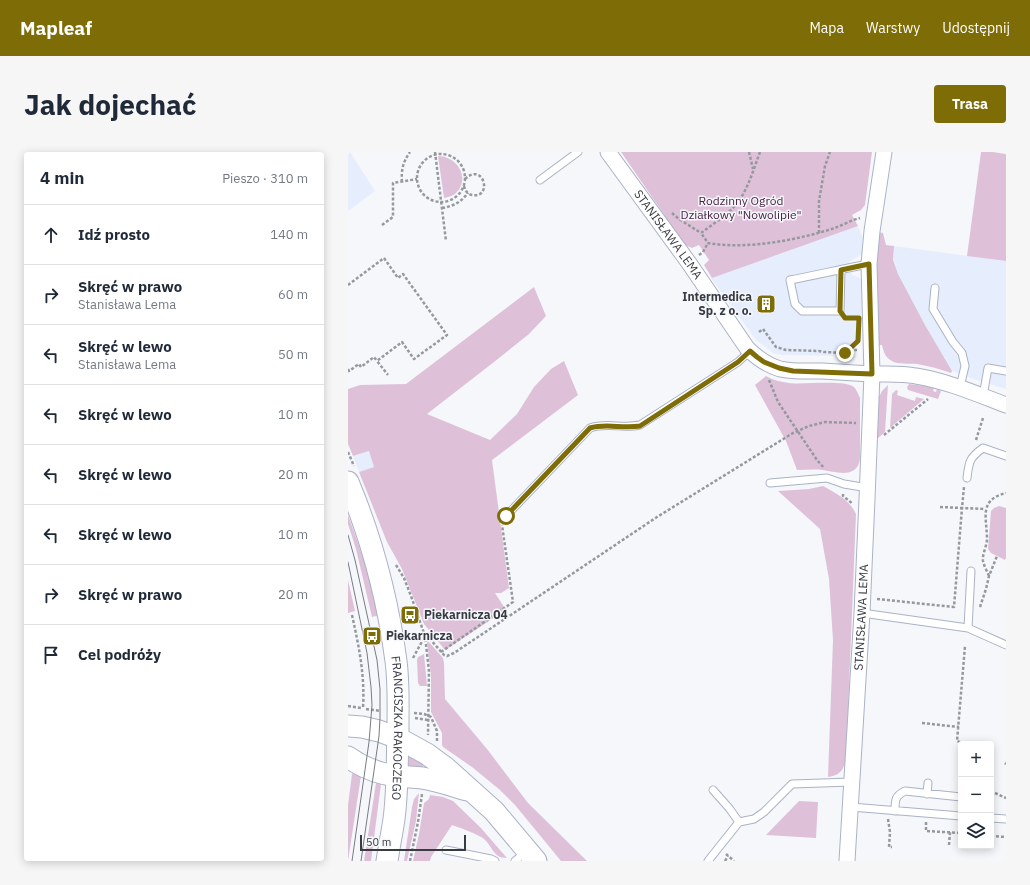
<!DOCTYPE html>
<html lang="pl">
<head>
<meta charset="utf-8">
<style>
	body { margin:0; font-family:"IBM Plex Sans",sans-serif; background:#f6f6f7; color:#1f2937 }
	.controls { position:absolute; right:12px; bottom:12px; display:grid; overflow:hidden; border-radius:4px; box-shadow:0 2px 10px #0003 }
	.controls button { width:36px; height:36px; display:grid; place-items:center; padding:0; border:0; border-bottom:1px solid #e0e1e3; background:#fff; color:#1f2937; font:20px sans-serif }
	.scale { position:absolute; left:12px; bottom:10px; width:106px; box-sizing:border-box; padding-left:4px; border:2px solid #373b42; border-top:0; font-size:11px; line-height:14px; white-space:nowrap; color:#373b42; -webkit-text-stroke:3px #f5f7fb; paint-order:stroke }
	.stop { position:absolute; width:12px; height:12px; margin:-9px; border:3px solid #7e6c06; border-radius:50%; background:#fff }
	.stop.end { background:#7e6c06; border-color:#fff; box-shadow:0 1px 4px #0008 }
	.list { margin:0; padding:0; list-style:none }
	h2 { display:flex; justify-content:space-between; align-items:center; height:52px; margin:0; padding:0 16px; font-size:17px }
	h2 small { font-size:13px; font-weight:400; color:#747a83 }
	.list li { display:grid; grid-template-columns:26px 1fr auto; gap:12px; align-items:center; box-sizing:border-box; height:60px; padding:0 16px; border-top:1px solid #e0e1e3 }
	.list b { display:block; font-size:15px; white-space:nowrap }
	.list p { margin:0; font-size:13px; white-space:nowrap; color:#747a83 }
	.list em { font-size:13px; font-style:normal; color:#747a83 }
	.icon { flex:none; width:22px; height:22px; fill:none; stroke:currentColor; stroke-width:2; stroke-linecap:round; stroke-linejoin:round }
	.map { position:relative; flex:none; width:658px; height:709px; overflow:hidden; border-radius:4px }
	header { display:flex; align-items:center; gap:24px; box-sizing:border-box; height:56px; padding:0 20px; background:#7e6c06; color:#fff }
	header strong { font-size:19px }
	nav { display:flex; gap:22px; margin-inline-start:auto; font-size:14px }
	.intro { display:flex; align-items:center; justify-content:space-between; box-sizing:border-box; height:96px; padding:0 24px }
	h1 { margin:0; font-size:28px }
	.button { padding:10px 18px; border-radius:4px; background:#7e6c06; color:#fff; font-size:14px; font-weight:700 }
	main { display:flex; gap:24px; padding:0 24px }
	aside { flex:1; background:#fff; border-radius:4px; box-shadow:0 2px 10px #0003 }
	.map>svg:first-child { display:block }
	.built { fill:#e6eefd }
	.green { fill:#dec1d9 }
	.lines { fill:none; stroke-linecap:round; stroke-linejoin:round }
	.lane-casing { stroke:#aab2c5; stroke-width:9 }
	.street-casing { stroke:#aab2c5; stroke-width:17 }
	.secondary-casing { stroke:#aab2c5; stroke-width:23 }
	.path { stroke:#95989d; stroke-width:2.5; stroke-dasharray:3 2; stroke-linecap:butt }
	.lane { stroke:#fff; stroke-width:7 }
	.street { stroke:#fff; stroke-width:15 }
	.secondary { stroke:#fff; stroke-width:21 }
	.tram { stroke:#787c82; stroke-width:1 }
	.route { stroke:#7e6c06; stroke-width:5 }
	.labels { text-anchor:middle; stroke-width:3; stroke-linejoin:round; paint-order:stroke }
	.park-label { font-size:12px; fill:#4a2345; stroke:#f5f7fb }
	.street-label { font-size:12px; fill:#373b42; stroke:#f5f7fb }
	.poi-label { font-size:12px; font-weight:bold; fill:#373b42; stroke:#f5f7fb; text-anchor:start }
</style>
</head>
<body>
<header>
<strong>Mapleaf</strong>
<nav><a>Mapa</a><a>Warstwy</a><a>Udostępnij</a></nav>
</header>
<div class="intro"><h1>Jak dojechać</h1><a class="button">Trasa</a></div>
<main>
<aside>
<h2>4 min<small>Pieszo · 310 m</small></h2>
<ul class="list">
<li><svg class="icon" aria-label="ahead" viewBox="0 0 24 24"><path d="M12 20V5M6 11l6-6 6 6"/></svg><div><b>Idź prosto</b></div><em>140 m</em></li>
<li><svg class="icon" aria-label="right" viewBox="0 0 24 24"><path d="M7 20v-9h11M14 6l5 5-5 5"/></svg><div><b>Skręć w prawo</b><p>Stanisława Lema</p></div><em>60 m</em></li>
<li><svg class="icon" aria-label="left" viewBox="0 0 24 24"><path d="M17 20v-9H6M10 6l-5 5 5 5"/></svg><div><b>Skręć w lewo</b><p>Stanisława Lema</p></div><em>50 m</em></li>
<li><svg class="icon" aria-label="left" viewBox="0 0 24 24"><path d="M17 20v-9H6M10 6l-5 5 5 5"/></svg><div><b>Skręć w lewo</b></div><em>10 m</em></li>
<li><svg class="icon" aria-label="left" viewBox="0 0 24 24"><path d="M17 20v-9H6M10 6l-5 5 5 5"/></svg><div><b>Skręć w lewo</b></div><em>20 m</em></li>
<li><svg class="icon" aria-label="left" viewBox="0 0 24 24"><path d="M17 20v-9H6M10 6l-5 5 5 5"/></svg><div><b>Skręć w lewo</b></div><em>10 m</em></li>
<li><svg class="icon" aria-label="right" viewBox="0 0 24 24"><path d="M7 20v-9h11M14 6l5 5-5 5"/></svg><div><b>Skręć w prawo</b></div><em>20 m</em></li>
<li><svg class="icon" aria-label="arrive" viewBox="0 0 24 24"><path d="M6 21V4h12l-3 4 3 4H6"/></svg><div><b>Cel podróży</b></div></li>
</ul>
</aside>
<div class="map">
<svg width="658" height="709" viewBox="0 0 658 709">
	<rect width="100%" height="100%" fill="#f5f7fb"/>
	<path class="built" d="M0,0H2L27,39L0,59Z
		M510,74L515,87L514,102L501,110L504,123L514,127L513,188L500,204L434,203L425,201L408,188L363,126Z
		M546,94L658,109V237L626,227L604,219L577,173L550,122L545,108Z
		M21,299L27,315L11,320L5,304Z"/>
	<path class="green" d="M273,0H524L517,53L513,58L504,63L510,74L364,126L356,113L361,108L351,93L344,96L337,93Z
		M633,0H645L658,2V109L619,104Z
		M90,4C109,4 123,26 108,41C105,44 100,45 96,46Z
		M529,80L535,81L538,93L546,94L545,108L550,122L577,173L604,219L603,221C592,217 581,214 569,212C561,211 550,213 544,209C537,205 536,201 534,193H531L528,90Z
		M186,135L198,164L181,182L146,210L79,262L142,288L169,262L186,235L203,217L216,209L230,243L144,308L161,436L153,441H147L158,458L97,498L76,472L54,417L39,390L11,320L26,315L21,299L5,304L0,292V237L12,233L58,232Z
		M418,224C425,228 433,230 441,231C455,233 496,227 506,235C509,238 510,242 512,246V302C512,305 512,308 511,311C506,327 485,319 474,318C466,317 457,318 449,318L438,289L407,233Z
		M561,232L577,234L586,236L585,239L588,240L589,237L593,239L590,247L560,238L559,235Z
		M540,233L537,280L529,287L530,247L534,239Z
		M548,238L550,239L549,243L567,249L568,245L576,247L542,276L544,242Z
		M475,334C487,341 502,348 508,362L498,608C495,619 492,623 480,625L485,488L481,427L472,377L430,339L461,337Z
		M651,354L658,356V406L657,408L643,401L640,397L643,359L646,356Z
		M0,363L18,414L32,463L24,465L8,397L0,372Z
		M0,428L7,459L0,461Z
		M80,489L95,506L96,511L97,547L139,597L180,651L239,709H213L167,653L152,638L124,615L95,595L94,593V581L83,560V523L79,490Z
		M76,502L79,534H72L70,531L69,508L70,505Z
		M61,604L76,610L74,619L60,616Z
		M6,620L13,624L0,709V653L4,622Z
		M28,631L33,632L23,709H16Z
		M71,641L68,669L59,709H56L64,655L66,647Z
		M82,643L95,645L105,649L133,676L159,706C145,706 145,695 136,687C132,683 110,675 104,673L83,705L82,709H65L71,682L76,651L81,647Z
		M451,649L470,650L468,686L418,683Z"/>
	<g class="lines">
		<g class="lane-casing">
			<path id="lane" d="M192,28L230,0
				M493,118L492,159H454L447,152L442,128C468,123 494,117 521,112
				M587,136L585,157L605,190L614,201L617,214L612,235
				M635,244L640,216L658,219
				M619,326C621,310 621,306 635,296L658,304
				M422,331L479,326L496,332L520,336
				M158,364L242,276C258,270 275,277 292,273L390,210L402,199
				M514,461L620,476L658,493
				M620,476L623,419
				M365,638L381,656L391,670
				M579,642L580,631
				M503,655L613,664
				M547,659C547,648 547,644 557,639L613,645
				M643,666L658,667
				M98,698L143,707L147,709
				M167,709L178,700
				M360,709L391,670L406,667L416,660L444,632L504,630"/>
		</g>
		<g class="street-casing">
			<g id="street">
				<path id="s1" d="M260,0L341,111L399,196C408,205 419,213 432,217C446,220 460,219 474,219C491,220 507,221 523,222C538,222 553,221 568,224C599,229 629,242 658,253"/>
				<path id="s2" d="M499,709L514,461L519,347L524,222L521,112L524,79L536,0"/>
			</g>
		</g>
		<g class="secondary-casing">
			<g id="secondary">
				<path id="s3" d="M0,330C23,385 40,449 48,509C51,531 50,553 50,576C49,606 50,637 46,667C44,681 41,695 39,709"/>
				<path d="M0,574L14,575L31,579L50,586L79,602L98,616L146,659L188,709"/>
				<path d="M0,605C14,615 32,622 49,624C57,625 66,625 74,626C89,628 105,634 119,638"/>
			</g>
		</g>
		<path class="path" d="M87,0L98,89
			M401,0L405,17
			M412,0C406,16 401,34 391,49C382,61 365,72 353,81L360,91C399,98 449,88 487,76C495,73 503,68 512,66
			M69 26a24 24 0 1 1 48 0a24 24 0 1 1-48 0Z
			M54,30C53,18 55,10 62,0
			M116,34C117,38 119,42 124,43C145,47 136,9 117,27
			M94,56C106,54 113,50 120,41
			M324,61L331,67L353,81
			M34,73L45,65V31L69,27
			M471,81V49L477,14L482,0
			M351,103L355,100L360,91
			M0,133L36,106L50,126L55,122L99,183L66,207L54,190L29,209L40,223
			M411,180L415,177L428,195L438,198L471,199L476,200L497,201L508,190
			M502,196L505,198H509
			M0,217L1,219L11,212L13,215L26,205L29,209
			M421,228L430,250L469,308L476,316
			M536,283L580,247
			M628,288L635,266
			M0,300L6,314
			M495,342V344L505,352
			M592,355L614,356L616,335
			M48,413L56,426L63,444L77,484L81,519L80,583
			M641,424C639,419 636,414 635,409C634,402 639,394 639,387C639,366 630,348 658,341
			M529,447L606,455L614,356L637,357
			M632,455L638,437L641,424L649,404
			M4,463C11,495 17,523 15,556
			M93,500L165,450L154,373
			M65,506L77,484L82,487L96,503L99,504L106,501L309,365L445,281L461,274L477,270L508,271
			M0,554L13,556
			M18,557L33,559
			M66,561L76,562L83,565L89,579V589
			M67,566L80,568
			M574,571L611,575
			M617,592L609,589L617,494
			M657,611L658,612
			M647,641L658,646
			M540,667L542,680L541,695H544
			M578,670V679L613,681
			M643,684L658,685
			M601,693L602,680
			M378,702L386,709
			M62,709L70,670L74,642
			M377,709L380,704"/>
		<use href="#lane" class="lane"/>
		<use href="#street" class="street"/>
		<use href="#secondary" class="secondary"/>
		<path class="tram" d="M0,383L7,408L29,508L32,537V566L31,584L13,709
			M0,410L19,501L23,535L24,553L21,590L4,709"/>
	</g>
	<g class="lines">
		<path class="route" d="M158,364L242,276C258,271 275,277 292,274L390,210L402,199L409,205L416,210L431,216L445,219L524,222L521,112L493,118L492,159L497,166H511L510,189L497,201"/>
	</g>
	<defs>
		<g id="building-square" transform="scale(1)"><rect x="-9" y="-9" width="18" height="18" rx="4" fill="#7e6c06" stroke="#f5f7fb"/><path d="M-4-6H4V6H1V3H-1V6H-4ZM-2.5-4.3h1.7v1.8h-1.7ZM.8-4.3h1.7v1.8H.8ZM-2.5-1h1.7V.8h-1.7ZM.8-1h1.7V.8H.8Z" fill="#fff"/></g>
		<g id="bus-square" transform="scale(1)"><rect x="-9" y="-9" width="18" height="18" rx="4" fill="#7e6c06" stroke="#f5f7fb"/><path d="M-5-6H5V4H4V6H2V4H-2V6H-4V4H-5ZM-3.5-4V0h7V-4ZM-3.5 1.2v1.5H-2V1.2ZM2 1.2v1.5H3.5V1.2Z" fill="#fff"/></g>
	</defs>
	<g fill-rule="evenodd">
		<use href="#building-square" x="418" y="152"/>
		<use href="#bus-square" x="62" y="463"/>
		<use href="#bus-square" x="24" y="484"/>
	</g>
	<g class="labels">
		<g class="park-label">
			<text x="393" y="53">Rodzinny Ogród<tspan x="393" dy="14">Działkowy "Nowolipie"</tspan></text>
		</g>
		<g class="street-label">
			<text dy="4" stroke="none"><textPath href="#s1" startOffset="102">STANISŁAWA LEMA</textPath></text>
			<text dy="4" stroke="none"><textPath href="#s2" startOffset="244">STANISŁAWA LEMA</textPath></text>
			<text dy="4" stroke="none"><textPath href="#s3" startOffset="253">FRANCISZKA RAKOCZEGO</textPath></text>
		</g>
		<g class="poi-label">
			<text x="404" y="149" text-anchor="end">Intermedica<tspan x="404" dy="14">Sp. z o. o.</tspan></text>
			<text x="76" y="467">Piekarnicza 04</text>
			<text x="38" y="488">Piekarnicza</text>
		</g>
	</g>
</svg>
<div class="controls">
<button>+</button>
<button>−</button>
<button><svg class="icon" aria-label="layers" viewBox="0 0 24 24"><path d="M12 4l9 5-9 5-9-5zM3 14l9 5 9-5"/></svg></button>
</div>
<div class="scale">50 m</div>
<div class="stop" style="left:158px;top:364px"></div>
<div class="stop end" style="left:497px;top:201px"></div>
</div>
</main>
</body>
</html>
